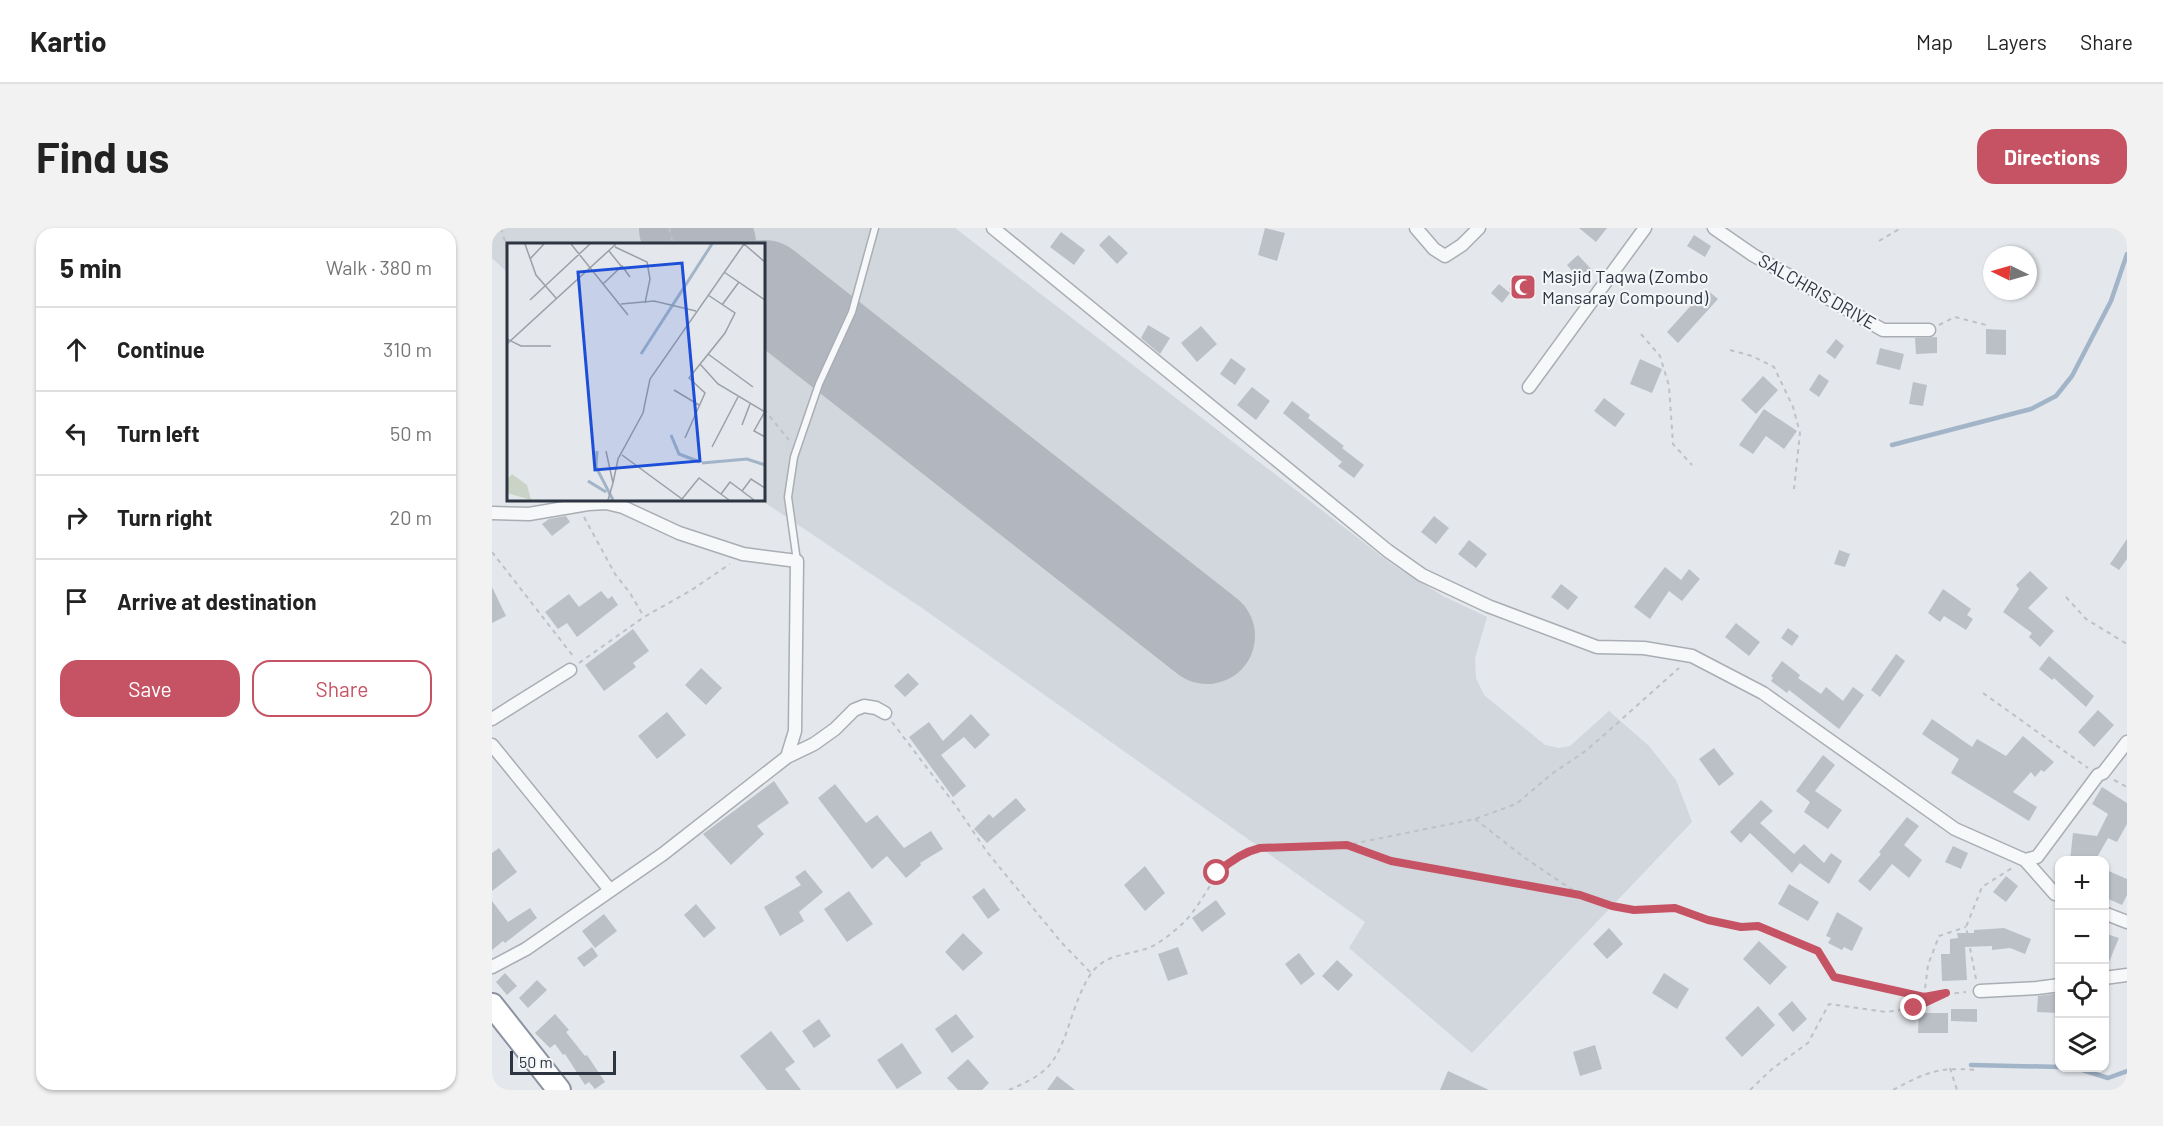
<!DOCTYPE html>
<html lang="en">
<head>
<meta charset="utf-8">
<style>
	body { margin:0; font-family:Barlow,sans-serif; background:#f2f2f2; color:#222 }
	.controls { position:absolute; right:18px; bottom:18px; display:grid; overflow:hidden; border-radius:12px; box-shadow:0 2px 4px #0004 }
	.controls button { width:54px; height:54px; display:grid; place-items:center; padding:0; border:0; border-bottom:2px solid #e0e0e0; background:#fff; color:#222; font:30px sans-serif }
	.compass { position:absolute; left:1491px; top:18px; width:54px; height:54px; border-radius:50%; background:#fff; box-shadow:0 2px 4px #0004; rotate:275deg }
	.scale { position:absolute; left:18px; bottom:15px; width:106px; box-sizing:border-box; padding-left:6px; border:3px solid #2d3542; border-top:0; font-size:16px; line-height:21px; white-space:nowrap; color:#2d3542; -webkit-text-stroke:4px #f4f6f8; paint-order:stroke }
	.stop { position:absolute; width:18px; height:18px; margin:-14px; border:4px solid #c65364; border-radius:50%; background:#fff }
	.stop.end { background:#c65364; border-color:#fff; box-shadow:0 2px 6px #0008 }
	.list { margin:0; padding:0; list-style:none }
	h2 { display:flex; justify-content:space-between; align-items:center; height:78px; margin:0; padding:0 24px; font-size:26px }
	h2 small { font-size:20px; font-weight:400; color:#767676 }
	.list li { display:grid; grid-template-columns:39px 1fr auto; gap:18px; align-items:center; box-sizing:border-box; height:84px; padding:0 24px; border-top:2px solid #e0e0e0 }
	.list b { display:block; font-size:22px; white-space:nowrap }
	.list em { font-size:20px; font-style:normal; color:#767676 }
	.actions { display:flex; gap:12px; padding:18px 24px }
	.actions a { flex:1; padding:14px 0; border:2px solid #c65364; border-radius:18px; text-align:center; font-size:21px; color:#c65364 }
	.actions .main { background:#c65364; color:#fff }
	.icon { flex:none; width:33px; height:33px; fill:none; stroke:currentColor; stroke-width:2; stroke-linecap:round; stroke-linejoin:round }
	.map { position:relative; flex:none; width:1635px; height:862px; overflow:hidden; border-radius:18px }
	header { display:flex; align-items:center; gap:36px; box-sizing:border-box; height:84px; padding:0 30px; background:#fff; border-bottom:2px solid #e0e0e0 }
	header strong { font-size:28px }
	nav { display:flex; gap:33px; margin-inline-start:auto; font-size:21px }
	.intro { display:flex; align-items:center; justify-content:space-between; box-sizing:border-box; height:144px; padding:0 36px }
	h1 { margin:0; font-size:42px }
	.button { padding:15px 27px; border-radius:18px; background:#c65364; color:#fff; font-size:21px; font-weight:700 }
	main { display:flex; gap:36px; padding:0 36px }
	aside { flex:1; background:#fff; border-radius:18px; box-shadow:0 2px 4px #0004 }
	.map>svg:first-child { display:block }
	.built { fill:#d2d6dd }
	.lines { fill:none; stroke-linecap:round; stroke-linejoin:round }
	.stream { stroke:#a2b4c8; stroke-width:4.5 }
	.runway { stroke:#b1b6bf; stroke-width:96 }
	.building { fill:#bbc0c7 }
	.lane-casing { stroke:#a9aeb5; stroke-width:9 }
	.street-casing { stroke:#a9aeb5; stroke-width:15 }
	.highway-casing { stroke:#8c94a1; stroke-width:26 }
	.path { stroke:#bec1c6; stroke-width:2; stroke-dasharray:4.5 4.5; stroke-linecap:butt }
	.lane { stroke:#f7f8f9; stroke-width:6 }
	.street { stroke:#f7f8f9; stroke-width:12 }
	.highway { stroke:#fff; stroke-width:22 }
	.route { stroke:#c65364; stroke-width:8 }
	.labels { text-anchor:middle; stroke-width:4.5; stroke-linejoin:round; paint-order:stroke }
	.poi-label { font-size:18px; fill:#2d3542; stroke:#f4f6f8; text-anchor:start }
	.street-label { font-size:18px; fill:#2d3542; stroke:#f4f6f8 }
	.inset-river { fill:none; stroke:#a2b4c8; stroke-width:3 }
	.inset-road { fill:none; stroke:#9ba0a7; stroke-width:1.5 }
	.view { fill:#1d4ed8; fill-opacity:0.15; stroke:#1d4ed8; stroke-width:3 }
	.inset-edge { fill:none; stroke:#2d3542; stroke-width:3 }
</style>
</head>
<body>
<header>
<strong>Kartio</strong>
<nav><a>Map</a><a>Layers</a><a>Share</a></nav>
</header>
<div class="intro"><h1>Find us</h1><a class="button">Directions</a></div>
<main>
<aside>
<h2>5 min<small>Walk · 380 m</small></h2>
<ul class="list">
<li><svg class="icon" aria-label="ahead" viewBox="0 0 24 24"><path d="M12 20V5M6 11l6-6 6 6"/></svg><div><b>Continue</b></div><em>310 m</em></li>
<li><svg class="icon" aria-label="left" viewBox="0 0 24 24"><path d="M17 20v-9H6M10 6l-5 5 5 5"/></svg><div><b>Turn left</b></div><em>50 m</em></li>
<li><svg class="icon" aria-label="right" viewBox="0 0 24 24"><path d="M7 20v-9h11M14 6l5 5-5 5"/></svg><div><b>Turn right</b></div><em>20 m</em></li>
<li><svg class="icon" aria-label="arrive" viewBox="0 0 24 24"><path d="M6 21V4h12l-3 4 3 4H6"/></svg><div><b>Arrive at destination</b></div></li>
</ul>
<div class="actions"><a class="main">Save</a><a>Share</a></div>
</aside>
<div class="map">
<svg width="1635" height="862" viewBox="0 0 1635 862">
	<rect width="100%" height="100%" fill="#e4e7eb"/>
	<path class="built" d="M0,0H463L901,337L951,368L995,389L983,430L984,450L992,467L1053,517L1067,520L1078,518L1117,483L1157,518L1184,552L1200,594L980,825L857,720L873,694L430,380L269,272H272V16H16V45L0,30Z"/>
	<g class="lines">
		<path class="stream" d="M1400,217L1539,181L1564,168L1580,148L1619,73L1635,26
			M1479,837L1568,839
			M1584,840L1616,850L1635,843"/>
		<path class="runway" d="M195,0L216,16
			M272,60L715,408"/>
	</g>
	<path class="building" d="M773,0L793,5L785,33L766,27Z
		M1087,0H1115L1104,14Z
		M569,4L593,22L582,37L558,19Z
		M617,7L636,25L625,36L607,17Z
		M1202,7L1219,18L1213,29L1195,18Z
		M1086,27L1101,43L1090,54L1075,37Z
		M1031,46L1044,57L1031,72L1017,61Z
		M1007,56L1018,65L1010,75L999,65Z
		M1214,61L1226,71L1186,115L1175,104Z
		M656,97L678,110L668,126L649,110Z
		M709,98L725,116L705,134L689,115Z
		M1494,101L1514,102V127L1494,126Z
		M1445,109V125L1424,126L1423,110Z
		M1344,111L1352,118L1343,131L1334,124Z
		M1388,120L1412,126L1408,142L1384,136Z
		M739,130L754,141L743,157L728,146Z
		M1148,131L1170,141L1160,165L1138,156Z
		M1327,146L1337,153L1327,169L1317,162Z
		M1271,148L1286,162L1264,186L1249,172Z
		M1421,154L1435,157L1431,178L1417,176Z
		M760,159L778,173L764,192L745,177Z
		M1112,170L1133,186L1123,199L1102,183Z
		M800,173L818,187L816,190L852,218L850,220L872,237L862,250L846,238L850,234L791,185Z
		M1272,181L1305,203L1292,221L1274,208L1261,226L1247,217Z
		M74,288L78,294L60,308L50,296L57,291Z
		M942,288L957,300L944,316L929,304Z
		M1635,311V331L1627,342L1618,336Z
		M977,312L995,326L984,340L966,326Z
		M1347,322L1358,326L1353,339L1342,336Z
		M1173,339L1189,352L1197,341L1208,351L1190,373L1177,363L1158,391L1142,379Z
		M1538,343L1556,360L1536,380L1562,403L1548,419L1537,409L1540,405L1511,384L1527,361L1524,357Z
		M1069,356L1086,369L1076,382L1059,369Z
		M0,359L14,388L0,395Z
		M1451,361L1479,381L1475,387L1481,391L1474,402L1452,388L1448,394L1436,385Z
		M109,363L116,371L120,368L126,377L85,409L75,395L66,401L53,384L77,366L87,379Z
		M1244,395L1268,414L1257,428L1233,409Z
		M1296,400L1307,408L1300,418L1289,410Z
		M141,401L157,423L141,435L144,439L112,463L93,437Z
		M1404,426L1413,433L1388,469L1379,462Z
		M1557,428L1602,468L1594,479L1562,450L1560,452L1547,441Z
		M1290,433L1308,447L1306,450L1329,466L1334,459L1351,473L1361,459L1372,467L1347,501L1297,462L1295,465L1279,453L1281,450L1279,448Z
		M209,440L230,460L214,477L193,457Z
		M416,445L427,456L413,469L402,458Z
		M1606,482L1622,497L1602,519L1586,504Z
		M175,484L194,507L165,531L146,508Z
		M479,486L498,507L483,521L472,509L449,527L474,558L461,569L417,509L437,494L451,513Z
		M1440,491L1480,519L1485,511L1514,528L1531,508L1562,534L1552,544L1549,542L1543,549L1539,544L1521,564L1545,579L1537,593L1459,545L1467,531L1430,506Z
		M1222,520L1242,546L1227,558L1207,531Z
		M1331,527L1343,537L1323,563L1350,582L1336,601L1312,584L1318,574L1304,563Z
		M282,553L297,575L265,598L272,606L239,637L211,606Z
		M343,556L374,595L385,587L412,620L439,603L451,621L428,635L429,637L414,650L395,628L380,641L326,570Z
		M1610,559L1635,575V596L1625,614L1616,610L1603,633H1578L1581,605L1605,608L1616,586L1600,576Z
		M524,570L534,582L495,615L482,601L497,586L501,590Z
		M1269,572L1281,583L1268,595L1302,626L1312,616L1332,635L1339,625L1350,633L1337,656L1308,635L1300,645L1258,605L1249,615L1238,604Z
		M1415,589L1427,598L1412,617L1430,632L1417,650L1400,636L1378,663L1366,653L1389,626L1387,624Z
		M1461,618L1476,625L1469,641L1453,634Z
		M7,620L25,644L0,663V625Z
		M653,638L673,665L653,683L632,657Z
		M1612,641L1635,651V667L1630,677L1612,669Z
		M313,642L331,664L307,684L312,693L288,708L272,679L309,657L303,649Z
		M1514,648L1526,658L1514,674L1501,664Z
		M1297,656L1327,674L1316,693L1286,676Z
		M492,660L508,682L496,691L480,669Z
		M357,663L381,696L355,714L332,681Z
		M724,672L734,686L710,704L700,690Z
		M0,673L16,694L38,680L45,690L13,715L11,713L0,722Z
		M204,676L224,700L212,710L192,687Z
		M1345,684L1371,700L1360,723L1352,719L1350,722L1336,715L1339,710L1334,708Z
		M112,686L125,703L103,720L90,703Z
		M1117,700L1131,716L1115,731L1101,716Z
		M1512,700L1539,711L1533,726L1518,720L1500,722V718L1473,719L1475,752L1450,753L1449,726H1458V711L1466,710L1465,705H1482V702Z
		M471,705L491,725L471,743L453,724Z
		M1612,705L1627,710L1614,741L1612,742Z
		M1267,713L1295,739L1278,757L1251,731Z
		M100,719L106,728L92,739L85,730Z
		M686,719L696,746L676,753L666,726Z
		M807,725L823,746L809,757L793,736Z
		M845,732L861,747L846,763L830,748Z
		M13,745L25,758L15,767L4,754Z
		M1172,745L1197,761L1185,781L1160,765Z
		M45,752L55,762L36,780L27,770Z
		M1568,765V785L1545,784L1546,768Z
		M1300,773L1315,791L1301,804L1286,786Z
		M1266,778L1283,797L1250,829L1233,810Z
		M1459,781H1485V794L1459,793Z
		M1427,785H1456V805H1426Z
		M63,786L77,802L74,804L93,828L95,827L113,854L103,861L97,854L93,857L73,826L71,827L63,816L58,820L43,805Z
		M464,786L482,809L460,825L443,801Z
		M327,791L339,808L322,820L310,803Z
		M279,803L303,834L293,841L309,862H275L248,828Z
		M410,815L430,845L405,861L385,832Z
		M1103,817L1110,841L1088,848L1081,824Z
		M476,831L497,855L490,862H466L455,850Z
		M956,843L997,862H948Z
		M565,848L583,862H555Z"/>
	<g class="lines">
		<g class="lane-casing">
			<path id="lane" d="M305,333L296,269L302,229L327,156L360,84L383,0"/>
		</g>
		<g class="street-casing">
			<path id="street" d="M501,0L896,323L930,347L996,378L1105,419L1152,420L1200,428L1271,465L1463,601L1533,632L1563,666L1568,667
				M924,0L942,21L953,28L970,17L987,0
				M1222,0L1261,27L1391,102H1437
				M1037,159L1153,0
				M0,285L37,286L96,276L114,275L131,279L187,305L251,326L305,333L303,503L295,529
				M0,491L78,442
				M0,517L118,662
				M1533,632L1545,629L1606,547L1611,545L1635,514
				M1612,685L1635,694
				M0,739L34,721L171,626L295,529L322,516L343,501L362,482L372,478L384,480L393,485
				M1612,750L1635,747
				M1488,763L1545,760L1568,757"/>
		</g>
		<g class="highway-casing">
			<path id="highway" d="M0,777L67,862"/>
		</g>
		<path class="path" d="M9,0L16,24
			M177,0L181,16
			M1387,13L1409,0
			M1447,97L1463,89L1494,97
			M1149,106L1168,128L1177,158L1181,216L1200,237
			M1238,122L1260,128L1282,139L1301,179L1308,205L1302,261
			M272,181L297,212
			M92,289L123,346L138,365L152,389
			M0,324L81,428
			M1574,369L1594,391L1635,416
			M87,435L152,389L198,363L238,336
			M1491,465L1596,540
			M400,494L464,578L495,624L569,714L600,746
			M1622,552L1635,559
			M983,591L1033,630L1088,667L1120,678L1142,682L1183,680L1216,692L1249,698H1266L1326,723L1342,749L1432,769L1474,764
			M858,618L899,633L1086,667
			M1484,751L1474,699L1490,659L1520,640
			M1432,769L1436,737L1447,708L1474,699
			M1458,840L1465,862
			M517,862C533,855 552,847 562,831C578,806 582,768 601,743C616,725 639,727 659,719C667,715 675,709 682,703C719,675 717,631 769,620L855,617L983,591L1024,576L1061,545L1095,522L1187,440
			M1258,862L1280,841L1316,815L1337,776L1394,784L1422,780L1452,767
			M1401,862C1435,844 1445,839 1484,842"/>
		<use href="#lane" class="lane"/>
		<use href="#street" class="street"/>
		<use href="#highway" class="highway"/>
	</g>
	<g class="lines">
		<path class="route" d="M725,645C738,633 751,624 768,620L855,617L899,633L1088,667L1120,678L1142,682L1183,680L1216,692L1249,699L1266,698L1326,723L1342,749L1432,769L1454,765L1422,780"/>
	</g>
	<defs>
		<g id="mosque-square" transform="scale(1.35)"><rect x="-9" y="-9" width="18" height="18" rx="4" fill="#c65364" stroke="#f4f6f8"/><path d="M3.5-4.9A6 6 0 1 0 3.5 4.9A5 5 0 1 1 3.5-4.9Z" fill="#fff"/></g>
	</defs>
	<g fill-rule="evenodd">
		<use href="#mosque-square" x="1031" y="59"/>
	</g>
	<g class="labels">
		<g class="poi-label">
			<text x="1050" y="55">Masjid Taqwa (Zombo<tspan x="1050" dy="21">Mansaray Compound)</tspan></text>
		</g>
		<g class="street-label">
			<text transform="translate(1325 64) rotate(30)" y="6">SALCHRIS DRIVE</text>
		</g>
	</g>
	<g transform="translate(15 15)">
		<rect width="258" height="258" fill="#e4e7eb"/>
		<path d="M5,231L20,242L24,257L0,250V236Z" fill="#c9d4c6"/>
		<path class="inset-river" d="M134,111L205,1M164,192L172,211L193,219M90,208L89,224L106,257M195,220L240,216L258,222M81,238L99,249"/>
		<path class="inset-road" d="M18,1L29,32L49,55M64,1L121,72M237,1L258,19M108,4L140,19L143,36L138,60M102,8L114,23M23,16L37,1M217,29L258,57M96,41L115,23L123,34M23,57L83,1M114,61L147,58L189,68M215,62L232,39M0,96L14,103H44M0,101L109,1M201,111L246,144M193,121L211,141L258,169M167,147L192,162M257,170L247,188L258,194M235,182L243,161M178,195L198,150L182,135L218,90L228,70L201,52M205,204L231,154M99,208L106,240L101,257M115,212L175,256L192,235L222,257M106,240L111,216L136,170L143,136L237,1M235,248L244,236L258,245M214,251L223,239L247,257"/>
		<path class="view" d="M175,20L193,218L88,227L71,29Z"/>
		<rect width="258" height="258" class="inset-edge"/>
	</g>
</svg>
<div class="controls">
<button>+</button>
<button>−</button>
<button><svg class="icon" aria-label="locate" viewBox="0 0 24 24"><circle cx="12" cy="12" r="6"/><path d="M12 2v4M12 18v4M2 12h4M18 12h4"/></svg></button>
<button><svg class="icon" aria-label="layers" viewBox="0 0 24 24"><path d="M12 4l9 5-9 5-9-5zM3 14l9 5 9-5"/></svg></button>
</div>
<svg class="compass" viewBox="-18 -18 36 36"><path d="M0-13l5 13h-10z" fill="#e53935"/><path d="M0 13l5-13h-10z" fill="#767676"/></svg>
<div class="scale">50 m</div>
<div class="stop" style="left:725px;top:645px"></div>
<div class="stop end" style="left:1422px;top:780px"></div>
</div>
</main>
</body>
</html>
